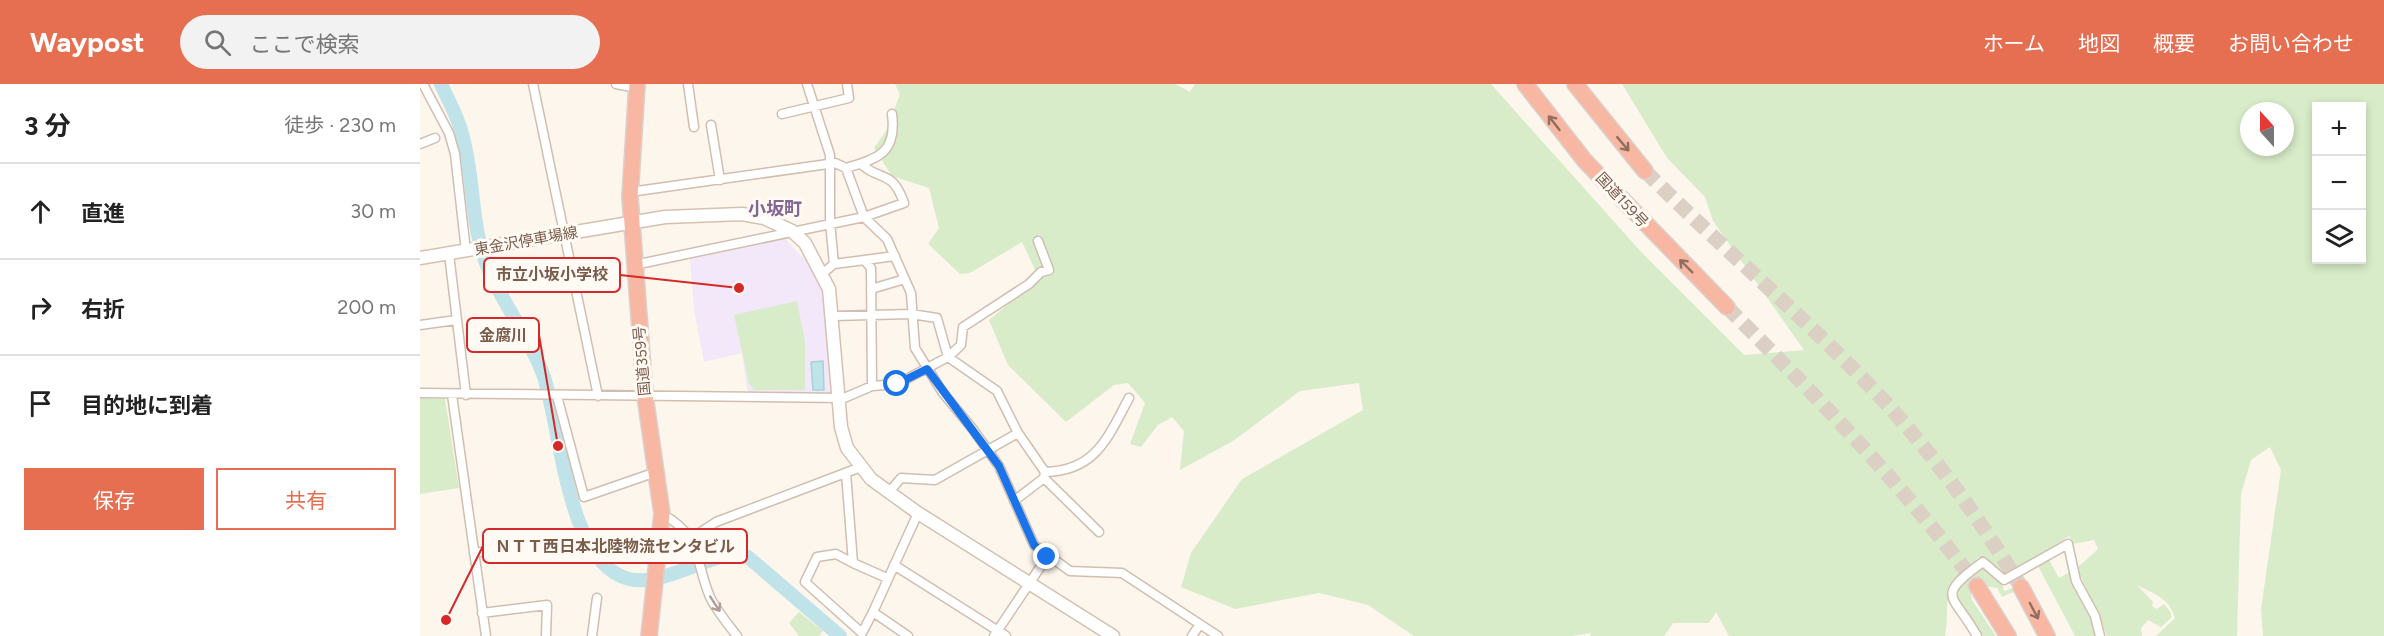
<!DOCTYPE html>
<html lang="ja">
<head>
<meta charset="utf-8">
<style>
	body { margin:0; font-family:Figtree,"Noto Sans JP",sans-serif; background:#f2f2f2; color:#222 }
	.controls { position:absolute; right:18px; top:18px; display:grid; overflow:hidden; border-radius:0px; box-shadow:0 3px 9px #0003 }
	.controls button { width:54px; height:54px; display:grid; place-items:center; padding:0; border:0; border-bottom:2px solid #e0e0e0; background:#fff; color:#222; font:30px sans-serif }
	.compass { position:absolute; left:1820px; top:18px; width:54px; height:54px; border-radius:50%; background:#fff; box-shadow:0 3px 9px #0003; rotate:339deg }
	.stop { position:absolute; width:18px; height:18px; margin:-14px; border:4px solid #1a73e8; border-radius:50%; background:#fff }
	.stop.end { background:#1a73e8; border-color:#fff; box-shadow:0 2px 6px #0008 }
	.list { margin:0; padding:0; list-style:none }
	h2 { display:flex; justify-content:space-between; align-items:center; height:78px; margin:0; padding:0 24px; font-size:26px }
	h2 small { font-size:20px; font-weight:400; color:#767676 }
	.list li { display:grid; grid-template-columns:39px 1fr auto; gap:18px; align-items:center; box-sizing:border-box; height:96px; padding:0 24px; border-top:2px solid #e0e0e0 }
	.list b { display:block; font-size:22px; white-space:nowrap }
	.list em { font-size:20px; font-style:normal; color:#767676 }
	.actions { display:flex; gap:12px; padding:18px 24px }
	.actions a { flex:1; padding:14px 0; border:2px solid #e76f51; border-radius:0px; text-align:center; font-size:21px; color:#e76f51 }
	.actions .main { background:#e76f51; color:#fff }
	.icon { flex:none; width:33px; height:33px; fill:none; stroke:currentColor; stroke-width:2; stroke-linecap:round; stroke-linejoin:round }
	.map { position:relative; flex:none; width:1964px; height:552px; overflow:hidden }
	header { display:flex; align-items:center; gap:36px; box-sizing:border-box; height:84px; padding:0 30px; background:#e76f51; color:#fff }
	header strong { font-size:28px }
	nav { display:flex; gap:33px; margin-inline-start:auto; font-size:21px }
	.search { width:420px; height:54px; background:#f2f2f2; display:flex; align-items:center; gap:15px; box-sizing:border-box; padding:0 21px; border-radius:33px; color:#767676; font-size:22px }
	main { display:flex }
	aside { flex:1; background:#fff }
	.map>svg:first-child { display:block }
	.education { fill:#f3e8fa }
	.green { fill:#d8ecc9; fill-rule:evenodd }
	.water { fill:#bfe3e8; stroke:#a5d3da; stroke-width:1.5 }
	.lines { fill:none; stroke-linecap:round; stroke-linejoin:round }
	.river { stroke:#bfe3e8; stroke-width:14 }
	.highway-tunnel { stroke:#dcd0c4; stroke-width:15; stroke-dasharray:15 8; stroke-linecap:butt }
	.street-casing { stroke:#d1beb0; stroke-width:11 }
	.secondary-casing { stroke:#d6c0b0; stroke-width:15 }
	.highway-casing { stroke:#dad1cd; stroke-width:18 }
	.street { stroke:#fff; stroke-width:8 }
	.secondary { stroke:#fff; stroke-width:12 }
	.highway { stroke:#f7b7a3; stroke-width:15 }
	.oneway { stroke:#936e5e }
	.oneway2 { stroke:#af9d94 }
	.route { stroke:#1a73e8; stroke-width:8 }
	.labels { text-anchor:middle; stroke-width:6; stroke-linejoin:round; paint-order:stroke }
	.street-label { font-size:15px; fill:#7a5c4d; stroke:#fffaf3 }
	.quarter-label { font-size:18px; font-weight:bold; fill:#846695; stroke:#fffaf3 }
	.leader { fill:none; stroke:#d62828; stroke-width:2 }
	.callout-dot { fill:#d62828; stroke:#fffaf3; stroke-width:2 }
	.callout { fill:#fffaf3; stroke:#d62828; stroke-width:2 }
	.callout-label { font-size:16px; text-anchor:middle; font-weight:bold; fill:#7a5c4d }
</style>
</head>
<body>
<header>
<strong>Waypost</strong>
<div class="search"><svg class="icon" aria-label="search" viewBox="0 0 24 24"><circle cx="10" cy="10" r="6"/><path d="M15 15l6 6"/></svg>ここで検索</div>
<nav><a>ホーム</a><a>地図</a><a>概要</a><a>お問い合わせ</a></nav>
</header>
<main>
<aside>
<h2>3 分<small>徒歩 · 230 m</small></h2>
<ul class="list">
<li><svg class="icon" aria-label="ahead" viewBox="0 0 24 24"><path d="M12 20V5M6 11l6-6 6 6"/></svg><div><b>直進</b></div><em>30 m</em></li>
<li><svg class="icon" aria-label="right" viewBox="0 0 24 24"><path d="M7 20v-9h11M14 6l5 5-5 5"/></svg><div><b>右折</b></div><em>200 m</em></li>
<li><svg class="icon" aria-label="arrive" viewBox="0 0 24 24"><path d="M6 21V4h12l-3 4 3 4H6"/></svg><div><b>目的地に到着</b></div></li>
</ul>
<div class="actions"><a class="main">保存</a><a>共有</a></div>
</aside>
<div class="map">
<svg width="1964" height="552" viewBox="0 0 1964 552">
	<rect width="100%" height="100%" fill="#fdf6ec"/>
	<path class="education" d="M364,154L392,183L402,209L412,310L328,312L322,269L284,278L274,226L270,175Z"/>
	<path class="green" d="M475,0H755L770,8L775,0H1071L1223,170L1324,271L1384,266L1293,137L1285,113L1247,74L1202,0H1964V552H1843L1841,525L1861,386L1850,363L1831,376L1821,410L1817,552H1736L1755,534C1749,514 1736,511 1717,501L1733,518L1732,522L1737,525L1744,520L1751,529V534L1741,543L1728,536L1721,544L1722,552H1687L1657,484L1678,465L1674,456L1653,460L1649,452L1615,475L1583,489L1558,473C1554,484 1541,487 1534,496C1524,510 1529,534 1525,552H1309L1296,528L1289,539H1253L1244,552H1171L1170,549L1152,552H994L948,521L899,509L815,525L761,503L771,469L822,395L943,326L939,299L880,307L813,357L760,386L764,347L752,333L738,341L721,363L710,360L725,319L708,299L694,301L646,338L588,281L569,236L619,194L602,158L550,189L540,190L508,160L519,144L509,104L472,92L454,64L466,47L480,10ZM1896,22H1942V176H1896ZM1829,27H1865V63H1829Z
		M377,217L385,258V306H334L329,300L314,231Z
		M0,314L25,315L39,404L0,410Z
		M1628,474L1639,494L1650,488L1669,523L1677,552H1655L1617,480Z
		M1563,484L1582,499L1584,507L1593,504L1594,508L1582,513L1577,504L1566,502L1556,495L1549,498L1552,516L1576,552H1563C1555,540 1525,515 1539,500C1545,494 1555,489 1563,484Z
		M379,528L403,547L399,552H379L369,539Z"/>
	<path class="water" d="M403,277L404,306H393L391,278Z"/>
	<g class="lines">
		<path class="river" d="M21,0C28,16 38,33 42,50C55,94 50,142 68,184C83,221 111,255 124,293C141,344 146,479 209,495C241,503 286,472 318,469L328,473L420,552"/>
		<path class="highway-tunnel" d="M1225,87C1297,159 1374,224 1445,297C1505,358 1556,429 1601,503
			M1307,223C1396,312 1483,400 1557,502"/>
		<g class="street-casing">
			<path id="street" d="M3,0L29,49L35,70L46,167
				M113,0L178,312
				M196,0L217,4
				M268,0L274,43
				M387,0L410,71V138L414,180L403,189
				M362,30L429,14L427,0
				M291,41L300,96
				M0,60L15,54
				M426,84L444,133L484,119C472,85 461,98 441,80
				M210,108L415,79L426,84C460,74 477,68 472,30
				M29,170L46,311
				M445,177L451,184L452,302
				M414,180L475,172
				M214,181L444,133L467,155L491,209L495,264L523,309L552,344L579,382L614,461L650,487L702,489L798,552
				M451,205L485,195
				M413,232L491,230L517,234L528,273L541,261L543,243L609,200L621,188L629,186L618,157
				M0,241L36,236
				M0,309L424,314L452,302L477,300L528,273L577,307L598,349L515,396L481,394L469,408
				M32,311L66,552
				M137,312L164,413L236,388
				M625,388C676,387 688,353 709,314
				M426,389L433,479L467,494
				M624,394L679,448
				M594,417L624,394L625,388L598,349
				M242,430C282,451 275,478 290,513C296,526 308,540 317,552
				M270,455L296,438L441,383
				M54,469L128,458
				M433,479L416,470L397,473L385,498L442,549L453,528
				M474,481L586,552
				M62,529L127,521L126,552
				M172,552L177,514
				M488,552L453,528L498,429
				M574,552L627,473
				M772,552L780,540
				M1557,552C1534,510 1513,514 1563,478L1584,496L1648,460L1656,497L1675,532L1680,552"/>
		</g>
		<g class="secondary-casing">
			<path id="secondary" d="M0,174L245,133L322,130L344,134L372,147L385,159L409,205L421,343L427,364L451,395L498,429L693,552"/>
		</g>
		<g class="highway-casing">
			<path id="highway" d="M217,0L210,113L225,312L242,430L229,552
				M1105,0L1165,77L1307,223
				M1155,0L1225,87
				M1557,502L1588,552
				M1601,503L1627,552"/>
		</g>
		<use href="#street" class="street"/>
		<use href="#secondary" class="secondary"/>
		<use href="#highway" class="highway"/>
	</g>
	<defs><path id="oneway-shaft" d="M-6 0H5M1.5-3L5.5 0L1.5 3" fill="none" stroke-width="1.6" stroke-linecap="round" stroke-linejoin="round" transform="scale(1.5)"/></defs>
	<g class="oneway">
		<use href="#oneway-shaft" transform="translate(1134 39) rotate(-128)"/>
		<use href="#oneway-shaft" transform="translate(1203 60) rotate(50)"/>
		<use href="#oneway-shaft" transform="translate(1266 182) rotate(-135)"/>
		<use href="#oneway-shaft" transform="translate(1614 527) rotate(62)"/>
	</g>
	<use class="oneway2" href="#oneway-shaft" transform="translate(295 520) rotate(57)"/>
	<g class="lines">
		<path class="route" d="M477,300L507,285L579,382L614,461L627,473"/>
	</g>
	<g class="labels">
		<g class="street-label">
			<text transform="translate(1202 116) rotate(47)" y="5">国道159号</text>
			<text transform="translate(106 157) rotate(-10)" y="5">東金沢停車場線</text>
			<text transform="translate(222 277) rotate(-95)" y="5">国道359号</text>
		</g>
		<g class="quarter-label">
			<text x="355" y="131">小坂町</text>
		</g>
	</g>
	<path class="leader" d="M319 204L200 191M138 362L119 251M26 536L63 462"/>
	<g class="callout-dot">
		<circle cx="319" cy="204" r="6"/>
		<circle cx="138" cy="362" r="6"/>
		<circle cx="26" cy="536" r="6"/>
	</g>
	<g class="callout">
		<rect x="64" y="174" width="136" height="34" rx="6"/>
		<rect x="47" y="234" width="72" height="34" rx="6"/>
		<rect x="63" y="445" width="264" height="34" rx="6"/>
	</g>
	<g class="callout-label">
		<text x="132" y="196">市立小坂小学校</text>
		<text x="83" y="257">金腐川</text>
		<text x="195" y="468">ＮＴＴ西日本北陸物流センタビル</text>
	</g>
</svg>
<div class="controls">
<button>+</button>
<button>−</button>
<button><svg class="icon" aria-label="layers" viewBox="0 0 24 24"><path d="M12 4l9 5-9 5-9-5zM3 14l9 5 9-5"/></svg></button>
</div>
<svg class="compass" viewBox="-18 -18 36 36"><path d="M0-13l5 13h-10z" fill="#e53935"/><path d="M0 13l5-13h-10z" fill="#767676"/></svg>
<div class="stop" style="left:477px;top:300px"></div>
<div class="stop end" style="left:627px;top:473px"></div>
</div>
</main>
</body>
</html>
